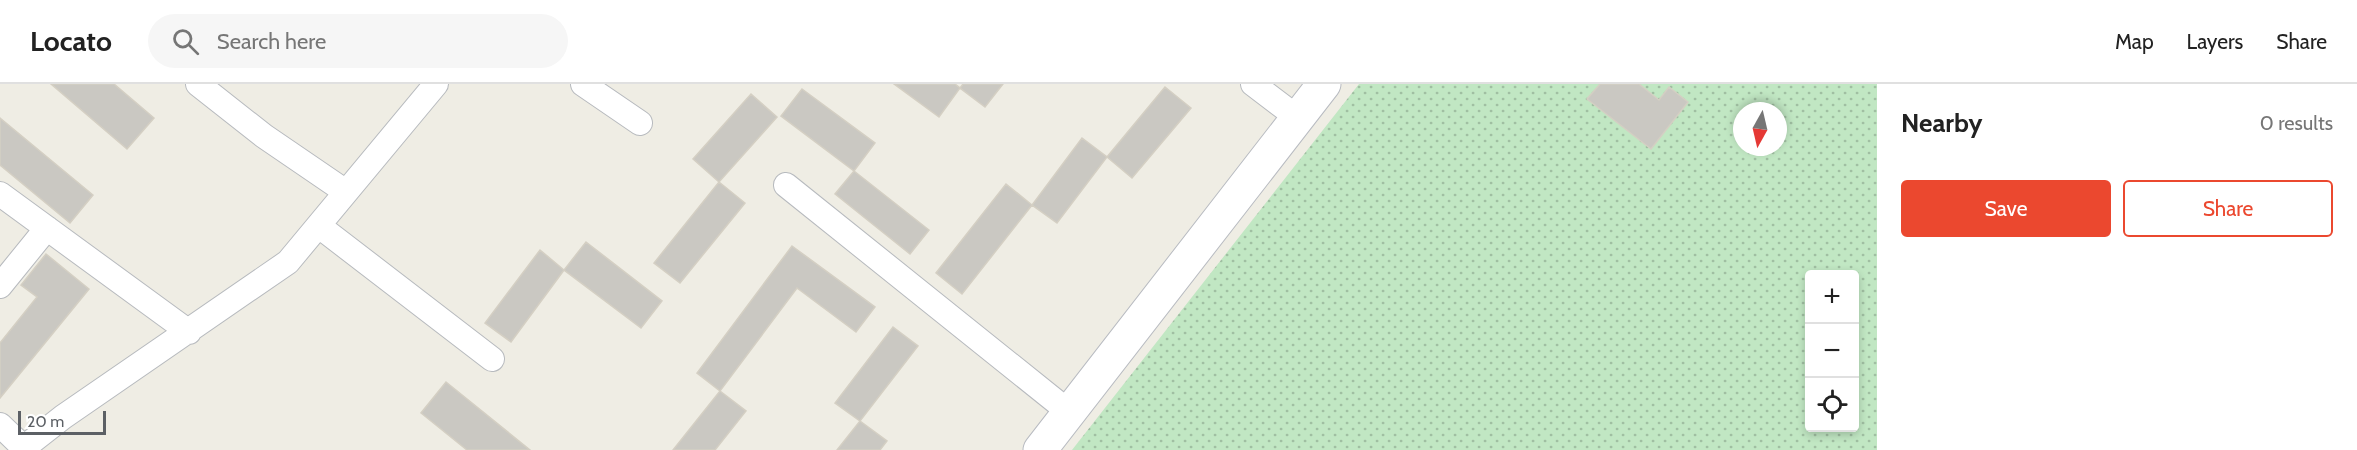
<!DOCTYPE html>
<html lang="en">
<head>
<meta charset="utf-8">
<style>
	body { margin:0; font-family:Cabin,sans-serif; background:#f6f6f6; color:#222 }
	.controls { position:absolute; right:18px; bottom:18px; display:grid; overflow:hidden; border-radius:6px; box-shadow:0 3px 9px #0003 }
	.controls button { width:54px; height:54px; display:grid; place-items:center; padding:0; border:0; border-bottom:2px solid #e0e0e0; background:#fff; color:#222; font:30px sans-serif }
	.compass { position:absolute; left:1733px; top:18px; width:54px; height:54px; border-radius:50%; background:#fff; box-shadow:0 3px 9px #0003; rotate:188deg }
	.scale { position:absolute; left:18px; bottom:15px; width:88px; box-sizing:border-box; padding-left:6px; border:3px solid #5c6065; border-top:0; font-size:16px; line-height:21px; white-space:nowrap; color:#5c6065; -webkit-text-stroke:4px #fff; paint-order:stroke }
	.list { margin:0; padding:0; list-style:none }
	h2 { display:flex; justify-content:space-between; align-items:center; height:78px; margin:0; padding:0 24px; font-size:26px }
	h2 small { font-size:20px; font-weight:400; color:#767676 }
	.actions { display:flex; gap:12px; padding:18px 24px }
	.actions a { flex:1; padding:14px 0; border:2px solid #eb482f; border-radius:6px; text-align:center; font-size:21px; color:#eb482f }
	.actions .main { background:#eb482f; color:#fff }
	.icon { flex:none; width:33px; height:33px; fill:none; stroke:currentColor; stroke-width:2; stroke-linecap:round; stroke-linejoin:round }
	.map { position:relative; flex:none; width:1877px; height:366px; overflow:hidden }
	header { display:flex; align-items:center; gap:36px; box-sizing:border-box; height:84px; padding:0 30px; background:#fff; border-bottom:2px solid #e0e0e0 }
	header strong { font-size:28px }
	nav { display:flex; gap:33px; margin-inline-start:auto; font-size:21px }
	.search { width:420px; height:54px; background:#f6f6f6; display:flex; align-items:center; gap:15px; box-sizing:border-box; padding:0 21px; border-radius:33px; color:#767676; font-size:22px }
	main { display:flex }
	aside { flex:1; background:#fff }
	.map>svg:first-child { display:block }
	.grass { fill:url(#grass-dots); fill-rule:evenodd }
	.building { fill:#cac8c2; stroke:#d4cfc3; stroke-width:1.5 }
	.lines { fill:none; stroke-linecap:round; stroke-linejoin:round }
	.street-casing { stroke:#b7babe; stroke-width:26 }
	.secondary-casing { stroke:#b8bbc1; stroke-width:35 }
	.street { stroke:#fff; stroke-width:24 }
	.secondary { stroke:#fff; stroke-width:33 }
</style>
</head>
<body>
<header>
<strong>Locato</strong>
<div class="search"><svg class="icon" aria-label="search" viewBox="0 0 24 24"><circle cx="10" cy="10" r="6"/><path d="M15 15l6 6"/></svg>Search here</div>
<nav><a>Map</a><a>Layers</a><a>Share</a></nav>
</header>
<main>
<div class="map">
<svg width="1877" height="366" viewBox="0 0 1877 366">
	<defs>
		<pattern id="grass-dots" width="8" height="8" patternUnits="userSpaceOnUse" patternTransform="scale(1.5)"><rect width="8" height="8" fill="#c1e7c3"/><path d="M2 2h.1M6 6h.1" fill="none" stroke="#a0bfa2" stroke-width="1.8" stroke-linecap="round"/></pattern>
	</defs>
	<rect width="100%" height="100%" fill="#efede4"/>
	<path class="grass" d="M1359,0H1877V366H1072ZM1742,27H1778V63H1742ZM1810,190H1854V344H1810Z"/>
	<path class="building" d="M51,0H114L154,34L127,65Z
		M894,0H955L960,4L939,33Z
		M963,0H1003L985,23L960,4Z
		M1600,0H1639L1659,16L1669,3L1688,18L1651,65L1587,15Z
		M1165,3L1191,24L1132,94L1107,73Z
		M802,5L875,59L854,87L781,32Z
		M751,10L777,33L719,98L693,75Z
		M0,34L93,111L70,139L0,81Z
		M1082,54L1107,73L1057,139L1032,121Z
		M854,87L929,146L910,170L835,110Z
		M719,98L745,119L680,199L654,179Z
		M1006,100L1032,121L962,210L936,189Z
		M586,158L662,217L641,244L564,186Z
		M792,162L875,223L856,248L797,204L720,307L697,289Z
		M540,166L564,186L511,258L485,239Z
		M46,170L89,205L0,314V259L37,213L21,201Z
		M893,243L918,262L860,337L835,319Z
		M446,298L530,366H467L421,329Z
		M720,307L746,327L715,366H673Z
		M860,337L887,357L880,366H837Z"/>
	<g class="lines">
		<g class="street-casing">
			<path id="street" d="M198,0L264,52L346,108
				M583,0L640,39
				M1253,0L1298,34
				M786,101L1069,328
				M0,110L189,248
				M319,142L492,275
				M0,202L47,144
				M0,341L24,364
				M21,366L63,333L288,178L436,0"/>
		</g>
		<g class="secondary-casing">
			<path id="secondary" d="M1040,366L1324,0"/>
		</g>
		<use href="#street" class="street"/>
		<use href="#secondary" class="secondary"/>
	</g>
</svg>
<div class="controls">
<button>+</button>
<button>−</button>
<button><svg class="icon" aria-label="locate" viewBox="0 0 24 24"><circle cx="12" cy="12" r="6"/><path d="M12 2v4M12 18v4M2 12h4M18 12h4"/></svg></button>
</div>
<svg class="compass" viewBox="-18 -18 36 36"><path d="M0-13l5 13h-10z" fill="#e53935"/><path d="M0 13l5-13h-10z" fill="#767676"/></svg>
<div class="scale">20 m</div>
</div>
<aside>
<h2>Nearby<small>0 results</small></h2>
<ul class="list">
</ul>
<div class="actions"><a class="main">Save</a><a>Share</a></div>
</aside>
</main>
</body>
</html>
